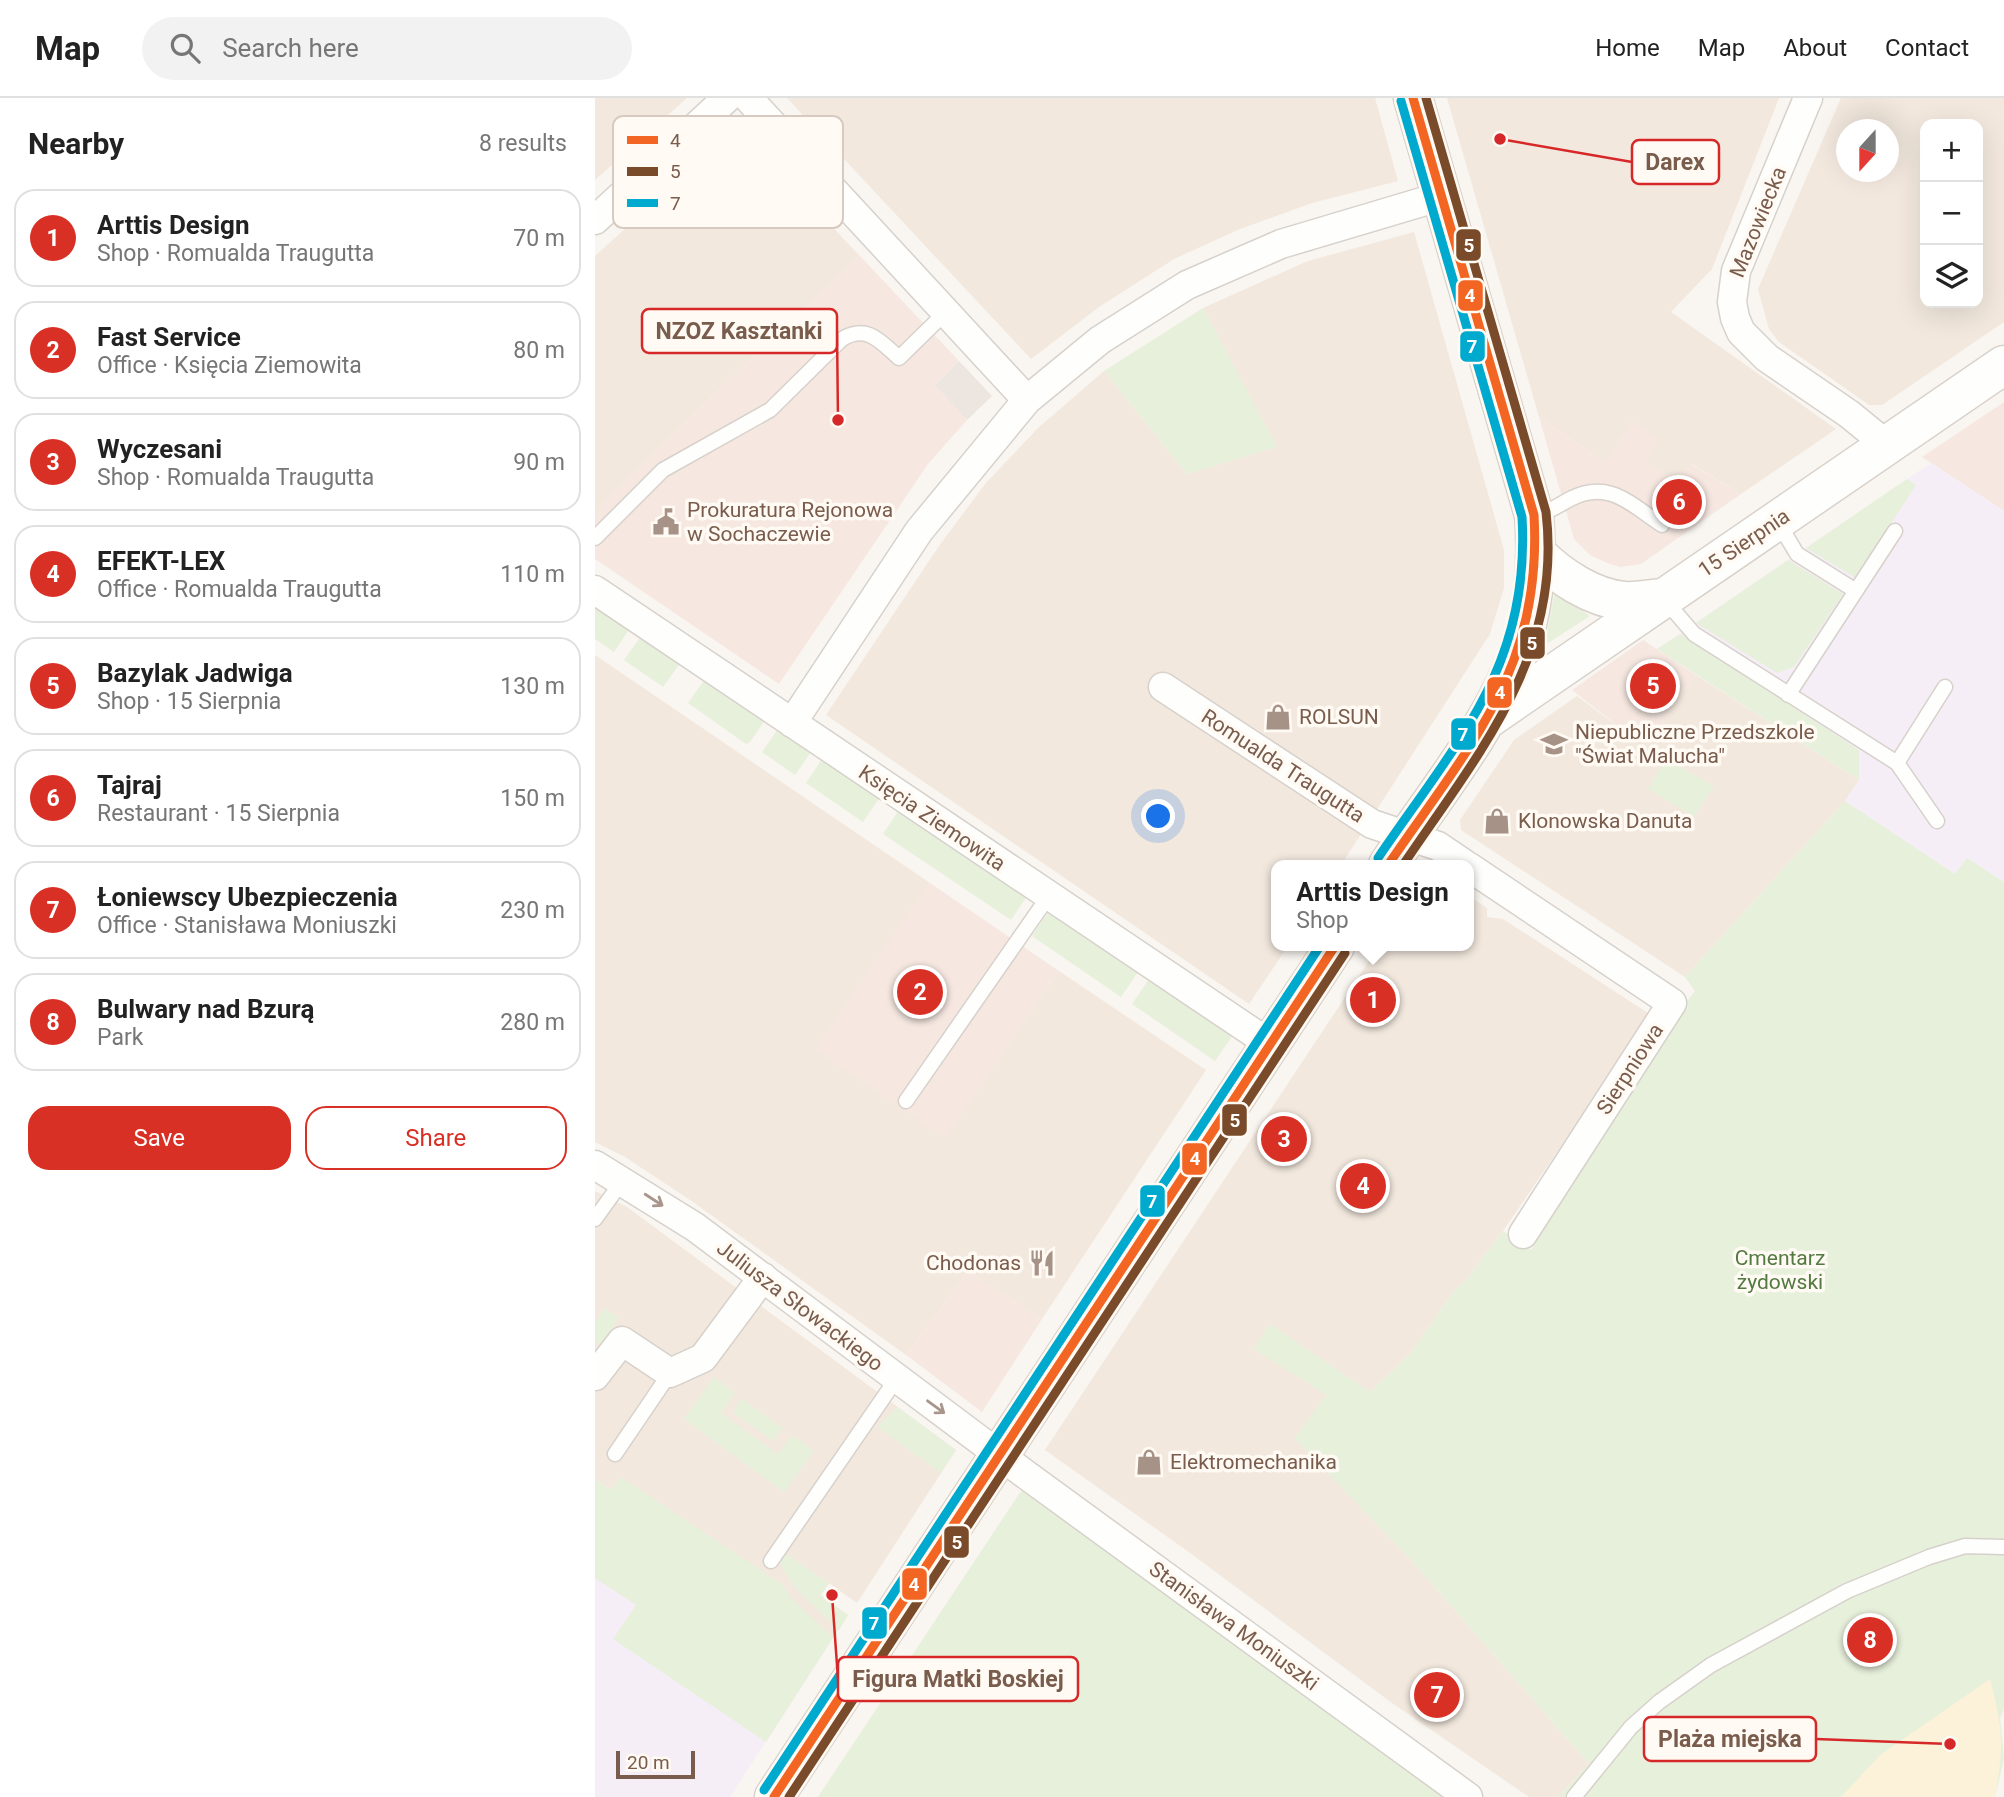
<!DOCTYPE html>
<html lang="en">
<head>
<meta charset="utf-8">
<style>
	body { margin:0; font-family:Roboto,sans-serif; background:#f2f2f2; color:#222 }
	.controls { position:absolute; right:21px; top:21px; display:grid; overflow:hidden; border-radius:14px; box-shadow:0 7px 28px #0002 }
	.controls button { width:63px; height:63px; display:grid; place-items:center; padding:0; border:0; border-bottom:2px solid #e0e0e0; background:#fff; color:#222; font:35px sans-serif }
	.compass { position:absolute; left:1241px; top:21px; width:63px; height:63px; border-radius:50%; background:#fff; box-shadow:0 7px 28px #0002; rotate:201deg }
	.scale { position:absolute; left:21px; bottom:18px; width:79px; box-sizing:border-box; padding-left:7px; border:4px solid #7a5c4d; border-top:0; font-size:19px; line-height:24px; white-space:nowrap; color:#7a5c4d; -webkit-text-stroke:5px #fffaf3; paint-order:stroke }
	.you { position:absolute; left:564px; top:719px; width:24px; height:24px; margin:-18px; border:5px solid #fff; border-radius:50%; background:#1a73e8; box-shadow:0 0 0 10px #1a73e833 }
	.badge { display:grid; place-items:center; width:46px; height:46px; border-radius:50%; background:#d93025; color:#fff; font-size:23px; font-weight:700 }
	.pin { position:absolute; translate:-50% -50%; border:4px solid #fff; box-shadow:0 2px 7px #0006 }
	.popup { position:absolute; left:676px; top:762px; width:203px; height:91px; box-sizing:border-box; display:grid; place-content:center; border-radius:14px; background:#fff; filter:drop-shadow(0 2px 5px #0005); font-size:23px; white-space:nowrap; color:#767676 }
	.popup b { font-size:26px; color:#222 }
	.popup::after { content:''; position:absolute; left:50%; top:100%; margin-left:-14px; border:14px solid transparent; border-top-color:#fff }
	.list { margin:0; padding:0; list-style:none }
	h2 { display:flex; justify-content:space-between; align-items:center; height:91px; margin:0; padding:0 28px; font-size:30px }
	h2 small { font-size:23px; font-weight:400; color:#767676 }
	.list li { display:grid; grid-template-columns:46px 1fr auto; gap:21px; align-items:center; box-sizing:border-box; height:98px; margin:0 14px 14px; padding:0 14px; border:2px solid #e0e0e0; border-radius:21px }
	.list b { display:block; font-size:26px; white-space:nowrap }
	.list p { margin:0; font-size:23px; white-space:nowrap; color:#767676 }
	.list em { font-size:23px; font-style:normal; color:#767676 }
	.actions { display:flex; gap:14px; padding:21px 28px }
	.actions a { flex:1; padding:16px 0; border:2px solid #d93025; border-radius:21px; text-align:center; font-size:24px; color:#d93025 }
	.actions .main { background:#d93025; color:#fff }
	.icon { flex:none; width:38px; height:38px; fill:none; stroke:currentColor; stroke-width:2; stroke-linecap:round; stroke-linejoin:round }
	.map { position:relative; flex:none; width:1409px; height:1699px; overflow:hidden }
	header { display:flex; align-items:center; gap:42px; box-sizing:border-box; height:98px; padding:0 35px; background:#fff; border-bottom:2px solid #e0e0e0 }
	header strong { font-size:33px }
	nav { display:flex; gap:38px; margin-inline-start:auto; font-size:24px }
	.search { width:490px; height:63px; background:#f2f2f2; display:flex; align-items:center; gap:18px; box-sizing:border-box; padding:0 24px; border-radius:38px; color:#767676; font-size:26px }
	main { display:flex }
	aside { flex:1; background:#fff }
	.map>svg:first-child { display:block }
	.residential { fill:#f2e8de; fill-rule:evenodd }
	.commercial { fill:#f6e8e1 }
	.industrial { fill:#ede5e0 }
	.education { fill:#f6eef6 }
	.green { fill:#e7f0db }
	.sand { fill:#fbf2d9 }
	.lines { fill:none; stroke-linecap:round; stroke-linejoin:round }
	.lane-casing { stroke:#d7d1cb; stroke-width:17 }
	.street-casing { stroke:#d7d1cb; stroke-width:31 }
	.secondary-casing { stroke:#d9d2cb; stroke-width:41 }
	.lane { stroke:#fefefd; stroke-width:14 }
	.street { stroke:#fefefd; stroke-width:28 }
	.secondary { stroke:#fefefd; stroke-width:38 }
	.bus-1-casing { stroke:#fffaf3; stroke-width:14 }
	.bus-2-casing { stroke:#fffaf3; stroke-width:14 }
	.bus-3-casing { stroke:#fffaf3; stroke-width:14 }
	.bus-1 { stroke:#f26522; stroke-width:9 }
	.bus-2 { stroke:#7a4b2a; stroke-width:9 }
	.bus-3 { stroke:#00a9ce; stroke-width:9 }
	.oneway { stroke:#a8958b }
	.labels { text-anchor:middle; stroke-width:7; stroke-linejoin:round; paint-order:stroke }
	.street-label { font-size:21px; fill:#7a5c4d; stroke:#fffaf3 }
	.poi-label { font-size:21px; fill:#7a5c4d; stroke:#fffaf3; text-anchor:start }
	.park-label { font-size:21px; fill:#537a41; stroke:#fffaf3 }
	.key { fill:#fffaf3; stroke:#d7cbc1; stroke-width:2 }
	.key-label { font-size:19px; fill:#7a5c4d }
	.leader { fill:none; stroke:#d62828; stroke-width:2.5 }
	.callout-dot { fill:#d62828; stroke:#fffaf3; stroke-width:2.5 }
	.callout { fill:#fffaf3; stroke:#d62828; stroke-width:2.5 }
	.callout-label { font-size:23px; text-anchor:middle; font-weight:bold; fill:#7a5c4d }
	.line-badge { stroke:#fffaf3; stroke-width:2.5 }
	.badge-label { font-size:19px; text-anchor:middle; font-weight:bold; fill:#fff }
</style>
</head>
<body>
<header>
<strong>Map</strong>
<div class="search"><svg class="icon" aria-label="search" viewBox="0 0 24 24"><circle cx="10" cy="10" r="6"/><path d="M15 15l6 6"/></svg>Search here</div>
<nav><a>Home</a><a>Map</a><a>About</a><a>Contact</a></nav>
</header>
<main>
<aside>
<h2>Nearby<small>8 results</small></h2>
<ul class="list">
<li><span class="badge">1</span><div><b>Arttis Design</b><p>Shop · Romualda Traugutta</p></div><em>70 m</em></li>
<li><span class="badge">2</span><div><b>Fast Service</b><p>Office · Księcia Ziemowita</p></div><em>80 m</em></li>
<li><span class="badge">3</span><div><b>Wyczesani</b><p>Shop · Romualda Traugutta</p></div><em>90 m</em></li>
<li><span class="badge">4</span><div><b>EFEKT-LEX</b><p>Office · Romualda Traugutta</p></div><em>110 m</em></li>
<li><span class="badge">5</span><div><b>Bazylak Jadwiga</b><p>Shop · 15 Sierpnia</p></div><em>130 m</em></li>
<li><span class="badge">6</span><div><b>Tajraj</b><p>Restaurant · 15 Sierpnia</p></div><em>150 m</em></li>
<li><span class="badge">7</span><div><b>Łoniewscy Ubezpieczenia</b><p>Office · Stanisława Moniuszki</p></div><em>230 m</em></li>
<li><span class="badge">8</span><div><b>Bulwary nad Bzurą</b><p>Park</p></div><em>280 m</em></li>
</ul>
<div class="actions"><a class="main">Save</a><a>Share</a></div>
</aside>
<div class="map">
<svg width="1409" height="1699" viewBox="0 0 1409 1699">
	<rect width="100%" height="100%" fill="#f9f5f0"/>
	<path class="residential" d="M0,0H92L0,82Z
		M192,0H780L803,83L717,105L645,131L579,161L504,209L436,261Z
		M852,0H1184L1117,171L1076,214L1241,331L1146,396L1097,366L1084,386L1050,363L1037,324L1010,365L944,319Z
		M1246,0H1409V224L1287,307H1274L1184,244L1174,231L1163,191ZM1330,26H1383V205H1330ZM1252,32H1294V74H1252Z
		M142,29L264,157L17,395L0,420V158Z
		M819,134L909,452V490L895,536L746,767H682V848H693L654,906L231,617L344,448L390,386L443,330L509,273L592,376L681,349L608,210L713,163Z
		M0,557L335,785L221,951L286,996L350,1039L464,873L611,972L447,1221L373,1173L311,1257L98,1104L30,1059L0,1044Z
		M1101,577L1264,682L1250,703L1090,879L866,732L865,722L919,642L982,598L1038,640L1062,634Z
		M874,798L892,810V819L908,821L1056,917L908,1133L872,1181L858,1194L816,1255L775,1294L700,1340L817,1463L994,1666L963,1699H934L797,1605L591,1452L450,1352L784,848H874Z
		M0,1093L32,1109L361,1352L262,1505L234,1485L225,1497L253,1517L238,1540L0,1381Z"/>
	<path class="commercial" d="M264,157L364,263L340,287L372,322L333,366L184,586L0,461V420L17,395Z
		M1409,304V413L1327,359Z
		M944,319L1010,365L1037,324L1063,340L1050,363L1084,385L1096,366L1146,396L1046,466L1025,469L1012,465L995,457L979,441Z
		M1048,542L1101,577L1062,635L1038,640L977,592Z
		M335,785L464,873L350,1040L220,951Z
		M373,1173L447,1221L387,1314L311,1257Z"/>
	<path class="industrial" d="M364,263L397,298L372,322L340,287Z"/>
	<path class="education" d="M1336,365L1409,413V784L1372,760L1360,776L1250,703L1264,682L1062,551Z
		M0,1381L238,1540L135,1699H0Z"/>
	<path class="green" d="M608,210L682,349L592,376L509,273Z
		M1312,381L1321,387L1261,480L1211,450Z
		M1193,462L1248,496L1199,569L1182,575L1101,525Z
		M959,497L971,501L995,518L950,547Z
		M0,506L35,530L19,554L0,541Z
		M1085,536L1264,652V682L1062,551Z
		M47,537L86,564L68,589L29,562Z
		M110,581L170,622L155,644L151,646L93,605Z
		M183,631L216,654L200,677L167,654Z
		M227,661L285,699L268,724L211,685Z
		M1071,661L1119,688L1099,719L1053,691Z
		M1250,703L1360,776L1372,760L1409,784V1610L1405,1620L1409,1660L1400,1699H963L994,1666L817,1463L699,1340L732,1297L658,1251L675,1226L775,1294L816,1255L858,1194L872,1181L908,1133L936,1152L1087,910L1100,893L1090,879Z
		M304,712L432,798L416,822L288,736Z
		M454,813L543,874L526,899L437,838Z
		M554,881L635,936L636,940L620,963L537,906Z
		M9,1210L24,1219L6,1248L0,1244V1224Z
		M119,1279L140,1295L126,1315L183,1356L198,1337L219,1353L189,1394L89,1321Z
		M147,1301L188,1330L178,1343L138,1314Z
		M302,1309L361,1352L346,1375L282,1329Z
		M26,1379L188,1487L195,1499L238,1540L171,1644L18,1541L41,1507L0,1480V1381L16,1392Z
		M431,1389L854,1699H223L424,1396Z
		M191,1456L234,1485L225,1498L253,1517L244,1532L198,1488L185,1465Z"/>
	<path class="sand" d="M1395,1581C1408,1631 1409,1648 1400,1699H1246L1285,1657Z"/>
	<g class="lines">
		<g class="lane-casing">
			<path id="lane" d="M941,417C955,414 962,408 975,401C1014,381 1035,406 1067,427
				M1183,424L1202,456L1261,493
				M0,440L68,372L175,312L247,241C272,226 285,243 304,260L351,214
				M1069,501L1099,536L1302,665L1350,589
				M1193,597L1300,433
				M1302,665L1342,723
				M311,1003L453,799
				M0,1121L28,1082
				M20,1356L75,1275
				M176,1463L302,1280
				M979,1699L1036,1629L1064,1604L1116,1567L1252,1493L1334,1459L1370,1448L1409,1449"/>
		</g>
		<g class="street-casing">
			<path id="street" d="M153,0L432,302
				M1213,0L1141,173L1137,204L1140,220L1146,234L1172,260L1254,316L1292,347
				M0,122L132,0
				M0,492L675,946
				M568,589L777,726L843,748L871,767
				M197,625L324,433L432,302L505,242L592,187L686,146L847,98
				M874,769L1077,905L928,1136
				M0,1067L100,1129L430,1376L873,1699
				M0,1278L27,1243L75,1275L108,1260L168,1179"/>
		</g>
		<g class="secondary-casing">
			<path id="secondary" d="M942,456C964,478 997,500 1029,503C1041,504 1055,501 1068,500
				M894,620L1409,267
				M793,767C836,702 890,637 920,564C939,517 943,466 939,417L818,0
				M179,1699L740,848"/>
		</g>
		<use href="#lane" class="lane"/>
		<use href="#street" class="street"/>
		<use href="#secondary" class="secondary"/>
		<g class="bus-1-casing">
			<path id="bus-1" d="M793,767C874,648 948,571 939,417L818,0
				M179,1699L740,848"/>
		</g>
		<g class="bus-2-casing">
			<path id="bus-2" d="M808,767C883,656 968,558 951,414L831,0
				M194,1699L750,855"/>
		</g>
		<g class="bus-3-casing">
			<path id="bus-3" d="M783,760C861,645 936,568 927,419L806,3
				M169,1692L725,848"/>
		</g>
		<use href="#bus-1" class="bus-1"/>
		<use href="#bus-2" class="bus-2"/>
		<use href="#bus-3" class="bus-3"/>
	</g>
	<defs><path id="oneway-shaft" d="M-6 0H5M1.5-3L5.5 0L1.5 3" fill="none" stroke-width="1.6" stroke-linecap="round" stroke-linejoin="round" transform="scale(1.75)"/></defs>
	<g class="oneway">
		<use href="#oneway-shaft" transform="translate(59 1102) rotate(33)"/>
		<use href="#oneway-shaft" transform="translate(341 1309) rotate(36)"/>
	</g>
	<defs>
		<g id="civic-bare" transform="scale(2.1)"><path d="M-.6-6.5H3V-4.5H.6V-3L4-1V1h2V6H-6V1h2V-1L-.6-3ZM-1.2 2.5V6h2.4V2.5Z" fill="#a69286" stroke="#fffaf3" stroke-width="2.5" paint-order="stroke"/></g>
		<g id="shop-bare" transform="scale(2.1)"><path d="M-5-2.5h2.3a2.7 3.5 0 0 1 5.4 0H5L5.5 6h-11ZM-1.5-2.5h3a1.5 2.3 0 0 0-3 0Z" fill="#a69286" stroke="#fffaf3" stroke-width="2.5" paint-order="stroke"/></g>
		<g id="school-bare" transform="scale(2.1)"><path d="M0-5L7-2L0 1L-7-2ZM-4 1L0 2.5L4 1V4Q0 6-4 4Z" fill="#a69286" stroke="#fffaf3" stroke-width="2.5" paint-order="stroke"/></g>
		<g id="restaurant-bare" transform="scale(2.1)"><path d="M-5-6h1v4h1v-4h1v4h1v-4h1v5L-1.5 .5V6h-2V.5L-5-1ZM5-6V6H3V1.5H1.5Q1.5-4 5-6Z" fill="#a69286" stroke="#fffaf3" stroke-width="2.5" paint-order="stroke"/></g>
	</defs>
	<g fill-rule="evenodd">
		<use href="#civic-bare" x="71" y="424"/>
		<use href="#shop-bare" x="683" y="619"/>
		<use href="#school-bare" x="959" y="646"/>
		<use href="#shop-bare" x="902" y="723"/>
		<use href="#restaurant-bare" x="447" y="1165"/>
		<use href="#shop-bare" x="554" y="1364"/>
	</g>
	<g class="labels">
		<g class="street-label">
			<text transform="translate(1163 124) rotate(-68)" y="7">Mazowiecka</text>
			<text transform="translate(1149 445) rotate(-34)" y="7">15 Sierpnia</text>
			<text transform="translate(688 668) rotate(33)" y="7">Romualda Traugutta</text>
			<text transform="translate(337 720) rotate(34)" y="7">Księcia Ziemowita</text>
			<text transform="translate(1035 971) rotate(-57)" y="7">Sierpniowa</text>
			<text transform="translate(205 1208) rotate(37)" y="7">Juliusza Słowackiego</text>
			<text transform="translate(639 1528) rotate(36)" y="7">Stanisława Moniuszki</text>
		</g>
		<g class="poi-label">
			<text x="92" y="419">Prokuratura Rejonowa<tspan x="92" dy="24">w Sochaczewie</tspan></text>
			<text x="704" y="626">ROLSUN</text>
			<text x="980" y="641">Niepubliczne Przedszkole<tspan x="980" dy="24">"Świat Malucha"</tspan></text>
			<text x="923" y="730">Klonowska Danuta</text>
			<text x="426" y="1172" text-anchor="end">Chodonas</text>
			<text x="575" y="1371">Elektromechanika</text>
		</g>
		<g class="park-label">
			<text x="1185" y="1167">Cmentarz<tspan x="1185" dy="24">żydowski</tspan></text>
		</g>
	</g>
	<rect x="18" y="18" width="230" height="112" rx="10" class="key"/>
	<rect x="32" y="38" width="31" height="8" fill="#f26522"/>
	<rect x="32" y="69" width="31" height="9" fill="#7a4b2a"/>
	<rect x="32" y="101" width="31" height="8" fill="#00a9ce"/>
	<g class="key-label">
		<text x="75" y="49">4</text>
		<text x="75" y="80">5</text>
		<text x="75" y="112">7</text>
	</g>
	<path class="leader" d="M905 41L1037 64M243 322L242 233M237 1497L243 1581M1355 1646L1221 1641"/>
	<g class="callout-dot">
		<circle cx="905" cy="41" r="7"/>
		<circle cx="243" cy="322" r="7"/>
		<circle cx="237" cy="1497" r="7"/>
		<circle cx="1355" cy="1646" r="7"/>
	</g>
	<g class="callout">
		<rect x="1037" y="42" width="87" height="44" rx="7"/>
		<rect x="47" y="211" width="195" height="44" rx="7"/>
		<rect x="243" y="1559" width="240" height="44" rx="7"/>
		<rect x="1049" y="1619" width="172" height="44" rx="7"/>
	</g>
	<g class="callout-label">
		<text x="1080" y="72">Darex</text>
		<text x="144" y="241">NZOZ Kasztanki</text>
		<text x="363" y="1589">Figura Matki Boskiej</text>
		<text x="1135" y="1649">Plaża miejska</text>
	</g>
	<g class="line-badge">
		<rect x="860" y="130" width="27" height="34" rx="7" fill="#7a4b2a"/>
		<rect x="862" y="181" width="27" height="33" rx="7" fill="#f26522"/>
		<rect x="864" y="232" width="27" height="33" rx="7" fill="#00a9ce"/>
		<rect x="924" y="528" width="27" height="34" rx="7" fill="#7a4b2a"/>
		<rect x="891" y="578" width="27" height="33" rx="7" fill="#f26522"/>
		<rect x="855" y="619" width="27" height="34" rx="7" fill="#00a9ce"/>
		<rect x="626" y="1005" width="27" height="34" rx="7" fill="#7a4b2a"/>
		<rect x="586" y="1044" width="27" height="34" rx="7" fill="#f26522"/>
		<rect x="544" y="1086" width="27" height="34" rx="7" fill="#00a9ce"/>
		<rect x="348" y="1427" width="27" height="34" rx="7" fill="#7a4b2a"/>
		<rect x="306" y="1469" width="27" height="34" rx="7" fill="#f26522"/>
		<rect x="266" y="1508" width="27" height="34" rx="7" fill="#00a9ce"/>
	</g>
	<g class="badge-label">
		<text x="874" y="154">5</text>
		<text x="875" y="204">4</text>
		<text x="877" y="255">7</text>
		<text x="937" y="552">5</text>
		<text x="905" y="601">4</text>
		<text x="868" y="643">7</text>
		<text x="640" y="1029">5</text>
		<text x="600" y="1067">4</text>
		<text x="557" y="1110">7</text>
		<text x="362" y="1451">5</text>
		<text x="319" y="1493">4</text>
		<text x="279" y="1532">7</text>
	</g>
</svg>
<div class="controls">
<button>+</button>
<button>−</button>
<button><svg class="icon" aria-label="layers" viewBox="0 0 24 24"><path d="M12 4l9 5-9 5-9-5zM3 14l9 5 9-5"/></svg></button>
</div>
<svg class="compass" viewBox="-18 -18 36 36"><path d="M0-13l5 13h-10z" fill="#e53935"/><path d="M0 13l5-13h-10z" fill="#767676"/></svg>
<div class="scale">20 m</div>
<div class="you"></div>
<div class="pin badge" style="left:778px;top:902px">1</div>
<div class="popup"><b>Arttis Design</b>Shop</div>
<div class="pin badge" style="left:325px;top:894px">2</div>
<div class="pin badge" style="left:689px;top:1041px">3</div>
<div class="pin badge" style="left:768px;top:1088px">4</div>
<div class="pin badge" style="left:1058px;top:588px">5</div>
<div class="pin badge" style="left:1084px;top:404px">6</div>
<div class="pin badge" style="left:842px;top:1597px">7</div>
<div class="pin badge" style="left:1275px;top:1542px">8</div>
</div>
</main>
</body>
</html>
